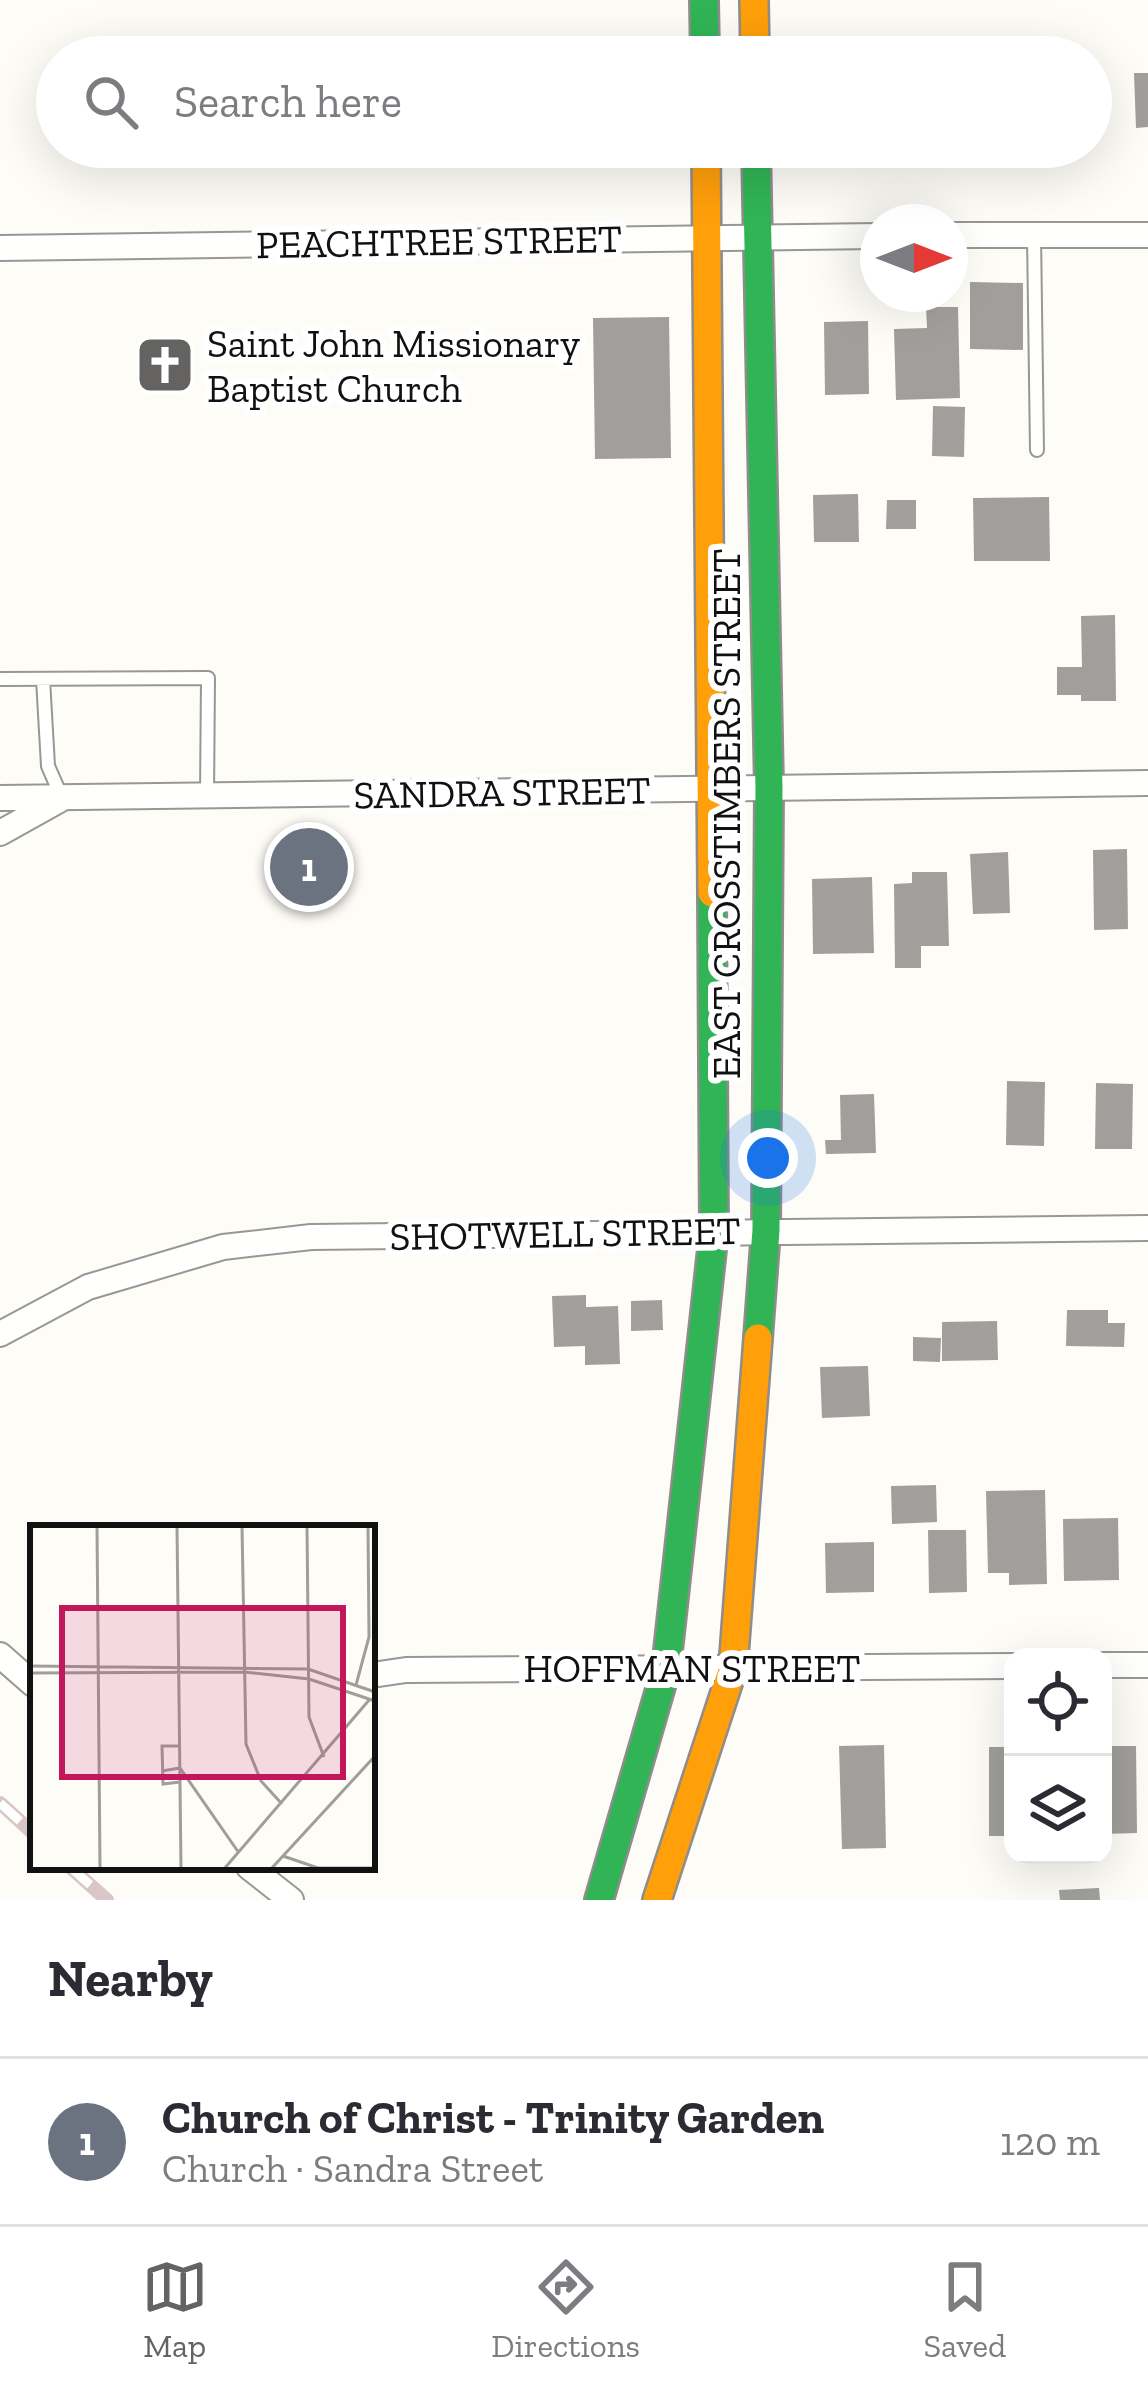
<!DOCTYPE html>
<html lang="en">
<head>
<meta charset="utf-8">
<style>
	body { margin:0; font-family:"Zilla Slab",serif; background:#f2f2f3; color:#2b2b33 }
	.controls { position:absolute; right:36px; bottom:36px; display:grid; overflow:hidden; border-radius:24px; box-shadow:0 12px 48px #0002 }
	.controls button { width:108px; height:108px; display:grid; place-items:center; padding:0; border:0; border-bottom:3px solid #e1e1e2; background:#fff; color:#2b2b33; font:60px sans-serif }
	.compass { position:absolute; left:860px; top:204px; width:108px; height:108px; border-radius:50%; background:#fff; box-shadow:0 12px 48px #0002; rotate:90deg }
	.you { position:absolute; left:768px; top:1158px; width:42px; height:42px; margin:-30px; border:9px solid #fff; border-radius:50%; background:#1a73e8; box-shadow:0 0 0 18px #1a73e833 }
	.badge { display:grid; place-items:center; width:78px; height:78px; border-radius:50%; background:#646362; color:#fff; font-size:39px; font-weight:700 }
	.pin { position:absolute; translate:-50% -50%; border:6px solid #fff; box-shadow:0 3px 12px #0006 }
	.list { margin:0; padding:0; list-style:none }
	h2 { display:flex; justify-content:space-between; align-items:center; height:156px; margin:0; padding:0 48px; font-size:51px }
	h2 small { font-size:39px; font-weight:400; color:#7c7c81 }
	.list li { display:grid; grid-template-columns:78px 1fr auto; gap:36px; align-items:center; box-sizing:border-box; height:168px; padding:0 48px; border-top:3px solid #e1e1e2 }
	.list b { display:block; font-size:45px; white-space:nowrap }
	.list p { margin:0; font-size:39px; white-space:nowrap; color:#7c7c81 }
	.list em { font-size:39px; font-style:normal; color:#7c7c81 }
	.icon { flex:none; width:66px; height:66px; fill:none; stroke:currentColor; stroke-width:2; stroke-linecap:round; stroke-linejoin:round }
	.map { position:relative; flex:none; width:1148px; height:1900px; overflow:hidden }
	.search { position:absolute; background:#fff; box-shadow:0 12px 48px #0002; left:36px; right:36px; top:36px; height:132px; display:flex; align-items:center; gap:30px; box-sizing:border-box; padding:0 42px; border-radius:66px; color:#7c7c81; font-size:45px }
	.sheet { height:324px; background:#fff }
	nav { display:flex; justify-content:space-around; align-items:center; box-sizing:border-box; height:168px; border-top:3px solid #e1e1e2; background:#fff; font-size:33px; color:#7c7c81 }
	nav a { display:grid; justify-items:center; gap:6px }
	nav .on { color:#646362 }
	.map>svg:first-child { display:block }
	.building { fill:#a19f9c }
	.lines { fill:none; stroke-linecap:round; stroke-linejoin:round }
	.lane-casing { stroke:#979795; stroke-width:16 }
	.street-casing { stroke:#979795; stroke-width:28 }
	.fast-casing { stroke:#8e8d8b; stroke-width:32 }
	.slow-casing { stroke:#8e8d8b; stroke-width:32 }
	.lane { stroke:#fffffe; stroke-width:12 }
	.street { stroke:#fffffe; stroke-width:24 }
	.fast { stroke:#30b455; stroke-width:27 }
	.slow { stroke:#ff9f0a; stroke-width:27 }
	.rail-casing { stroke:#d9c6c7; stroke-width:14 }
	.rail { stroke:#fff; stroke-width:9; stroke-dasharray:27; stroke-linecap:butt }
	.labels { text-anchor:middle; stroke-width:12; stroke-linejoin:round; paint-order:stroke }
	.street-label { font-size:39px; fill:#111; stroke:#fff }
	.poi-label { font-size:39px; fill:#111; stroke:#fff; text-anchor:start }
	.inset-road { fill:none; stroke:#9f9e9b; stroke-width:3 }
	.view { fill:#c2185b; fill-opacity:0.15; stroke:#c2185b; stroke-width:6 }
	.inset-edge { fill:none; stroke:#111; stroke-width:6 }
</style>
</head>
<body>
<div class="map">
<svg width="1148" height="1900" viewBox="0 0 1148 1900">
	<rect width="100%" height="100%" fill="#fdfcf7"/>
	<path class="building" d="M1134,73H1148V127L1136,128Z
		M990,147H1040V165L991,166Z
		M970,282L1023,283V350L970,349Z
		M926,307H958L960,398L896,400L894,329L927,328Z
		M669,317L671,458L595,459L593,318Z
		M868,321L869,394L825,395L824,322Z
		M933,406L965,407L964,457L932,456Z
		M858,494L859,542H814L813,495Z
		M1049,497L1050,561H974L973,498Z
		M887,500H916V529H886Z
		M1115,615L1116,701H1081V695H1057V667H1082L1081,616Z
		M1127,849L1128,929L1094,930L1093,850Z
		M1008,852L1010,913L973,914L970,854Z
		M912,872H947L949,946H921V968H895L894,884L912,883Z
		M872,877L874,953L813,954L812,879Z
		M1007,1081L1045,1082L1044,1146L1006,1145Z
		M1096,1083L1133,1084L1132,1149H1095Z
		M874,1094L876,1153L826,1154L825,1140H841L840,1095Z
		M586,1295V1307L618,1306L620,1364L585,1365V1346L554,1347L552,1296Z
		M662,1300L663,1330L631,1331V1301Z
		M1067,1310H1108V1323H1125L1124,1347L1066,1346Z
		M997,1321L998,1360L942,1361V1322Z
		M913,1337L941,1338L940,1362L913,1361Z
		M868,1366L870,1416L822,1418L820,1367Z
		M936,1485L937,1522L892,1524L891,1486Z
		M1045,1490L1047,1584L1009,1585V1573H988L986,1491Z
		M1118,1518L1119,1580L1064,1581L1063,1519Z
		M928,1530H966L967,1592L929,1593Z
		M874,1542V1592L826,1593L825,1543Z
		M884,1745L886,1848L842,1849L839,1746Z
		M1103,1746H1136L1137,1833L1103,1834Z
		M989,1747H1013V1836H989Z
		M1099,1888L1100,1900H1060L1059,1890Z"/>
	<g class="lines">
		<g class="lane-casing">
			<path id="lane" d="M1034,235L1037,450
				M0,679L208,678L207,795
				M43,679L48,766L62,798"/>
		</g>
		<g class="street-casing">
			<path id="street" d="M950,235H1148
				M0,248L878,236
				M0,798L1148,783
				M0,833L61,799
				M0,1334L88,1287L223,1247L311,1237L1148,1228
				M0,1655L33,1684
				M1103,1665H1148
				M372,1675L406,1670L1013,1666
				M249,1867L291,1900"/>
		</g>
		<g class="fast-casing">
			<path id="fast" d="M704,0L705,57
				M756,147L769,788L766,1230L758,1338
				M599,1900L666,1669L714,1231L712,893"/>
		</g>
		<g class="slow-casing">
			<path id="slow" d="M754,0L755,57
				M706,147L712,893
				M657,1900L733,1668L758,1338"/>
		</g>
		<use href="#lane" class="lane"/>
		<use href="#street" class="street"/>
		<use href="#fast" class="fast"/>
		<use href="#slow" class="slow"/>
		<g class="rail-casing">
			<path id="rail" d="M0,1803L33,1833
				M70,1867L107,1900"/>
		</g>
		<use href="#rail" class="rail"/>
	</g>
	<defs>
		<g id="church-square" transform="scale(3)"><rect x="-9" y="-9" width="18" height="18" rx="4" fill="#646362" stroke="#fff"/><path d="M-1.2-6h2.4v3.5h3.3v2.4h-3.3V6h-2.4V-.1h-3.3v-2.4h3.3Z" fill="#fff"/></g>
	</defs>
	<g fill-rule="evenodd">
		<use href="#church-square" x="165" y="365"/>
	</g>
	<g class="labels">
		<g class="street-label">
			<text transform="translate(439 241) rotate(-1)" y="14">PEACHTREE STREET</text>
			<text transform="translate(502 792) rotate(-1)" y="14">SANDRA STREET</text>
			<text transform="translate(726 814) rotate(-90)" y="14">EAST CROSSTIMBERS STREET</text>
			<text transform="translate(565 1233) rotate(-1)" y="14">SHOTWELL STREET</text>
			<text x="692" y="1682">HOFFMAN STREET</text>
		</g>
		<g class="poi-label">
			<text x="207" y="357">Saint John Missionary<tspan x="207" dy="45">Baptist Church</tspan></text>
		</g>
	</g>
	<g transform="translate(30 1525)">
		<rect width="345" height="345" fill="#fdfcf7"/>
		<path class="inset-road" d="M67,1L70,344M147,1L151,344M212,1L216,219L231,256L252,279M277,1L279,192L294,232M0,141L278,144L345,167M0,148L214,147L279,154L345,176M326,160L339,112L338,1M150,221H132L133,259L150,257M132,246L150,243L209,328M253,331L288,343H345M194,344L340,174M241,344L345,231"/>
		<path class="view" d="M32,83H313V252H32Z"/>
		<rect width="345" height="345" class="inset-edge"/>
	</g>
</svg>
<div class="controls">
<button><svg class="icon" aria-label="locate" viewBox="0 0 24 24"><circle cx="12" cy="12" r="6"/><path d="M12 2v4M12 18v4M2 12h4M18 12h4"/></svg></button>
<button><svg class="icon" aria-label="layers" viewBox="0 0 24 24"><path d="M12 4l9 5-9 5-9-5zM3 14l9 5 9-5"/></svg></button>
</div>
<svg class="compass" viewBox="-18 -18 36 36"><path d="M0-13l5 13h-10z" fill="#e53935"/><path d="M0 13l5-13h-10z" fill="#7c7c81"/></svg>
<div class="you"></div>
<div class="pin badge" style="left:309px;top:867px;background:#6b7280">1</div>
<div class="search"><svg class="icon" aria-label="search" viewBox="0 0 24 24"><circle cx="10" cy="10" r="6"/><path d="M15 15l6 6"/></svg>Search here</div>
</div>
<section class="sheet">
<h2>Nearby<small></small></h2>
<ul class="list">
<li><span class="badge" style="background:#6b7280">1</span><div><b>Church of Christ - Trinity Garden</b><p>Church · Sandra Street</p></div><em>120 m</em></li>
</ul>
</section>
<nav>
<a class="on"><svg class="icon" aria-label="map" viewBox="0 0 24 24"><path d="M3 6l6-2 6 2 6-2v14l-6 2-6-2-6 2zM9 4v14M15 6v14"/></svg>Map</a>
<a><svg class="icon" aria-label="directions" viewBox="0 0 24 24"><path d="M12 3l9 9-9 9-9-9zM9 14v-3h6M13 9l2 2-2 2"/></svg>Directions</a>
<a><svg class="icon" aria-label="saved" viewBox="0 0 24 24"><path d="M7 4h10v16l-5-4-5 4z"/></svg>Saved</a>
</nav>
</body>
</html>
